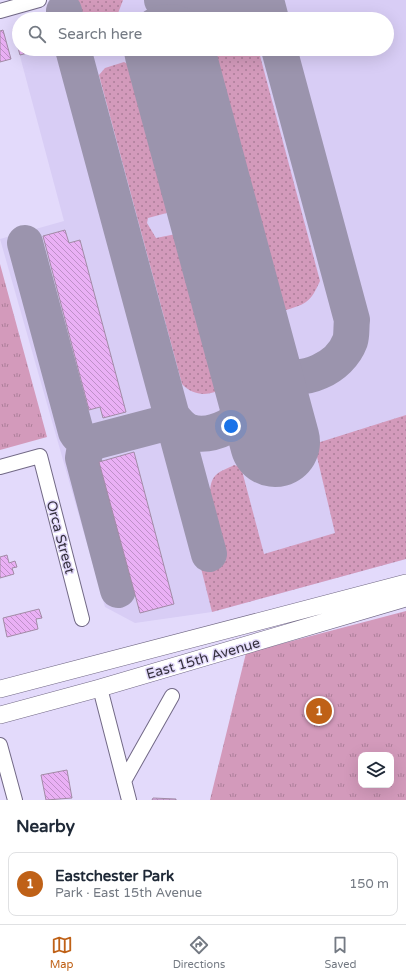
<!DOCTYPE html>
<html lang="en">
<head>
<meta charset="utf-8">
<style>
	body { margin:0; font-family:"Varela Round",sans-serif; background:#f2f2f3; color:#1f2937 }
	.controls { position:absolute; right:12px; bottom:12px; display:grid; overflow:hidden; border-radius:8px; box-shadow:0 4px 16px #0002 }
	.controls button { width:36px; height:36px; display:grid; place-items:center; padding:0; border:0; border-bottom:1px solid #e0e1e3; background:#fff; color:#1f2937; font:20px sans-serif }
	.you { position:absolute; left:231px; top:426px; width:14px; height:14px; margin:-10px; border:3px solid #fff; border-radius:50%; background:#1a73e8; box-shadow:0 0 0 6px #1a73e833 }
	.badge { display:grid; place-items:center; width:26px; height:26px; border-radius:50%; background:#bf6117; color:#fff; font-size:13px; font-weight:700 }
	.pin { position:absolute; translate:-50% -50%; border:2px solid #fff; box-shadow:0 1px 4px #0006 }
	.list { margin:0; padding:0; list-style:none }
	h2 { display:flex; justify-content:space-between; align-items:center; height:52px; margin:0; padding:0 16px; font-size:17px }
	h2 small { font-size:13px; font-weight:400; color:#747a83 }
	.list li { display:grid; grid-template-columns:26px 1fr auto; gap:12px; align-items:center; box-sizing:border-box; height:64px; margin:0 8px 8px; padding:0 8px; border:1px solid #e0e1e3; border-radius:8px }
	.list b { display:block; font-size:15px; white-space:nowrap }
	.list p { margin:0; font-size:13px; white-space:nowrap; color:#747a83 }
	.list em { font-size:13px; font-style:normal; color:#747a83 }
	.icon { flex:none; width:22px; height:22px; fill:none; stroke:currentColor; stroke-width:2; stroke-linecap:round; stroke-linejoin:round }
	.map { position:relative; flex:none; width:406px; height:800px; overflow:hidden }
	.search { position:absolute; background:#fff; box-shadow:0 4px 16px #0002; left:12px; right:12px; top:12px; height:44px; display:flex; align-items:center; gap:10px; box-sizing:border-box; padding:0 14px; border-radius:22px; color:#747a83; font-size:15px }
	.sheet { height:124px; background:#fff }
	nav { display:flex; justify-content:space-around; align-items:center; box-sizing:border-box; height:56px; border-top:1px solid #e0e1e3; background:#fff; font-size:11px; color:#747a83 }
	nav a { display:grid; justify-items:center; gap:2px }
	nav .on { color:#bf6117 }
	.map>svg:first-child { display:block }
	.built { fill:#d8cdf5 }
	.grass { fill:url(#grass-dots) }
	.park { fill:url(#park-tufts); fill-rule:evenodd }
	.lines { fill:none; stroke-linecap:round; stroke-linejoin:round }
	.taxiway { stroke:#9b94ad; stroke-width:36 }
	.runway { stroke:#9b94ad; stroke-width:90 }
	.building { fill:url(#building-back-hatch); stroke:#a28ba6 }
	.minor-casing { stroke:#726986; stroke-width:16 }
	.major-casing { stroke:#726986; stroke-width:18 }
	.minor { stroke:#fff; stroke-width:14 }
	.major { stroke:#fff; stroke-width:17 }
	.labels { text-anchor:middle; stroke-width:3; stroke-linejoin:round; paint-order:stroke }
	.street-label { font-size:14px; fill:#35313e; stroke:#e3dafb }
</style>
</head>
<body>
<div class="map">
<svg width="406" height="800" viewBox="0 0 406 800">
	<defs>
		<pattern id="grass-dots" width="8" height="8" patternUnits="userSpaceOnUse"><rect width="8" height="8" fill="#d39abb"/><path d="M2 2h.1M6 6h.1" fill="none" stroke="#ac7e99" stroke-width="1.8" stroke-linecap="round"/></pattern>
		<pattern id="park-tufts" width="24" height="20" patternUnits="userSpaceOnUse"><rect width="24" height="20" fill="#d39abb"/><path d="M3 7l-1-3M5 7V3M7 7l1-3M15 17l-1-3M17 17v-4M19 17l1-3" fill="none" stroke="#ac7e99"/></pattern>
		<pattern id="building-back-hatch" width="6" height="6" patternUnits="userSpaceOnUse"><rect width="6" height="6" fill="#eab0f5"/><path d="M-1 5l2 2M0 0l6 6M5-1l2 2" fill="none" stroke="#be90c8"/></pattern>
	</defs>
	<rect width="100%" height="100%" fill="#e3dafb"/>
	<path class="built" d="M66,0H406V559L212,612L135,623L105,607L0,239L64,221L13,30L19,28V49H387V19H42L69,9Z"/>
	<path class="grass" d="M66,0H123L117,16L113,19H79L74,7L69,9Z
		M205,49H252L254,52H259L320,281C311,301 307,304 286,310L269,302L264,289L200,60Z
		M124,62L137,69L146,78L181,206L178,210L148,218L147,223L156,238L186,232L225,380L224,388C210,396 194,397 182,384L99,75L105,68Z
		M406,415V559L212,612L201,568L226,561C221,542 201,491 215,476C219,471 229,468 234,465L241,467L264,554L335,533L314,444Z"/>
	<path class="park" d="M0,264L47,437L0,450Z
		M406,611V800H210L246,653ZM361,755H391V785H361Z"/>
	<g class="lines">
		<path class="taxiway" d="M162,0C172,13 187,17 203,16
			M266,0L271,19
			M64,11L66,19
			M193,19L239,7L249,0
			M73,49L209,554
			M157,49L165,57L179,86
			M25,243L76,432C80,439 85,441 93,442L173,421
			M251,351C259,360 266,368 277,373C303,385 340,368 350,341C352,335 351,327 352,320L279,49
			M172,416C177,423 182,429 190,432C212,439 244,422 253,402C257,394 257,384 257,375
			M93,442L84,452L83,458L118,590"/>
		<path class="runway" d="M169,49L275,442"/>
	</g>
	<path class="building" d="M19,28V49H43L20,55L13,30Z
		M3,30L11,59L0,62V31Z
		M65,230L69,243L80,240L126,412L103,418L100,407L89,410L43,236Z
		M134,452L174,604L140,613L99,462Z
		M7,555L9,563L15,561L17,567L12,568L14,574L0,578V557Z
		M39,609L42,618L36,619L38,629L7,637L3,618Z
		M67,770L72,798L46,800L41,775Z
		M153,798L176,799V800H152Z"/>
	<g class="lines">
		<g class="minor-casing">
			<path id="minor" d="M0,11L39,0
				M0,467L40,456L82,619
				M100,688L129,800
				M0,745L15,800
				M124,781L172,696"/>
		</g>
		<g class="major-casing">
			<path id="major" d="M0,689L406,583
				M0,715L100,688L406,598"/>
		</g>
		<use href="#minor" class="minor"/>
		<use href="#major" class="major"/>
	</g>
	<g class="labels">
		<g class="street-label">
			<text transform="translate(61 537) rotate(75)" y="5">Orca Street</text>
			<text transform="translate(203 658) rotate(-16)" y="5">East 15th Avenue</text>
		</g>
	</g>
</svg>
<div class="controls">
<button><svg class="icon" aria-label="layers" viewBox="0 0 24 24"><path d="M12 4l9 5-9 5-9-5zM3 14l9 5 9-5"/></svg></button>
</div>
<div class="you"></div>
<div class="pin badge" style="left:319px;top:711px">1</div>
<div class="search"><svg class="icon" aria-label="search" viewBox="0 0 24 24"><circle cx="10" cy="10" r="6"/><path d="M15 15l6 6"/></svg>Search here</div>
</div>
<section class="sheet">
<h2>Nearby<small></small></h2>
<ul class="list">
<li><span class="badge">1</span><div><b>Eastchester Park</b><p>Park · East 15th Avenue</p></div><em>150 m</em></li>
</ul>
</section>
<nav>
<a class="on"><svg class="icon" aria-label="map" viewBox="0 0 24 24"><path d="M3 6l6-2 6 2 6-2v14l-6 2-6-2-6 2zM9 4v14M15 6v14"/></svg>Map</a>
<a><svg class="icon" aria-label="directions" viewBox="0 0 24 24"><path d="M12 3l9 9-9 9-9-9zM9 14v-3h6M13 9l2 2-2 2"/></svg>Directions</a>
<a><svg class="icon" aria-label="saved" viewBox="0 0 24 24"><path d="M7 4h10v16l-5-4-5 4z"/></svg>Saved</a>
</nav>
</body>
</html>
